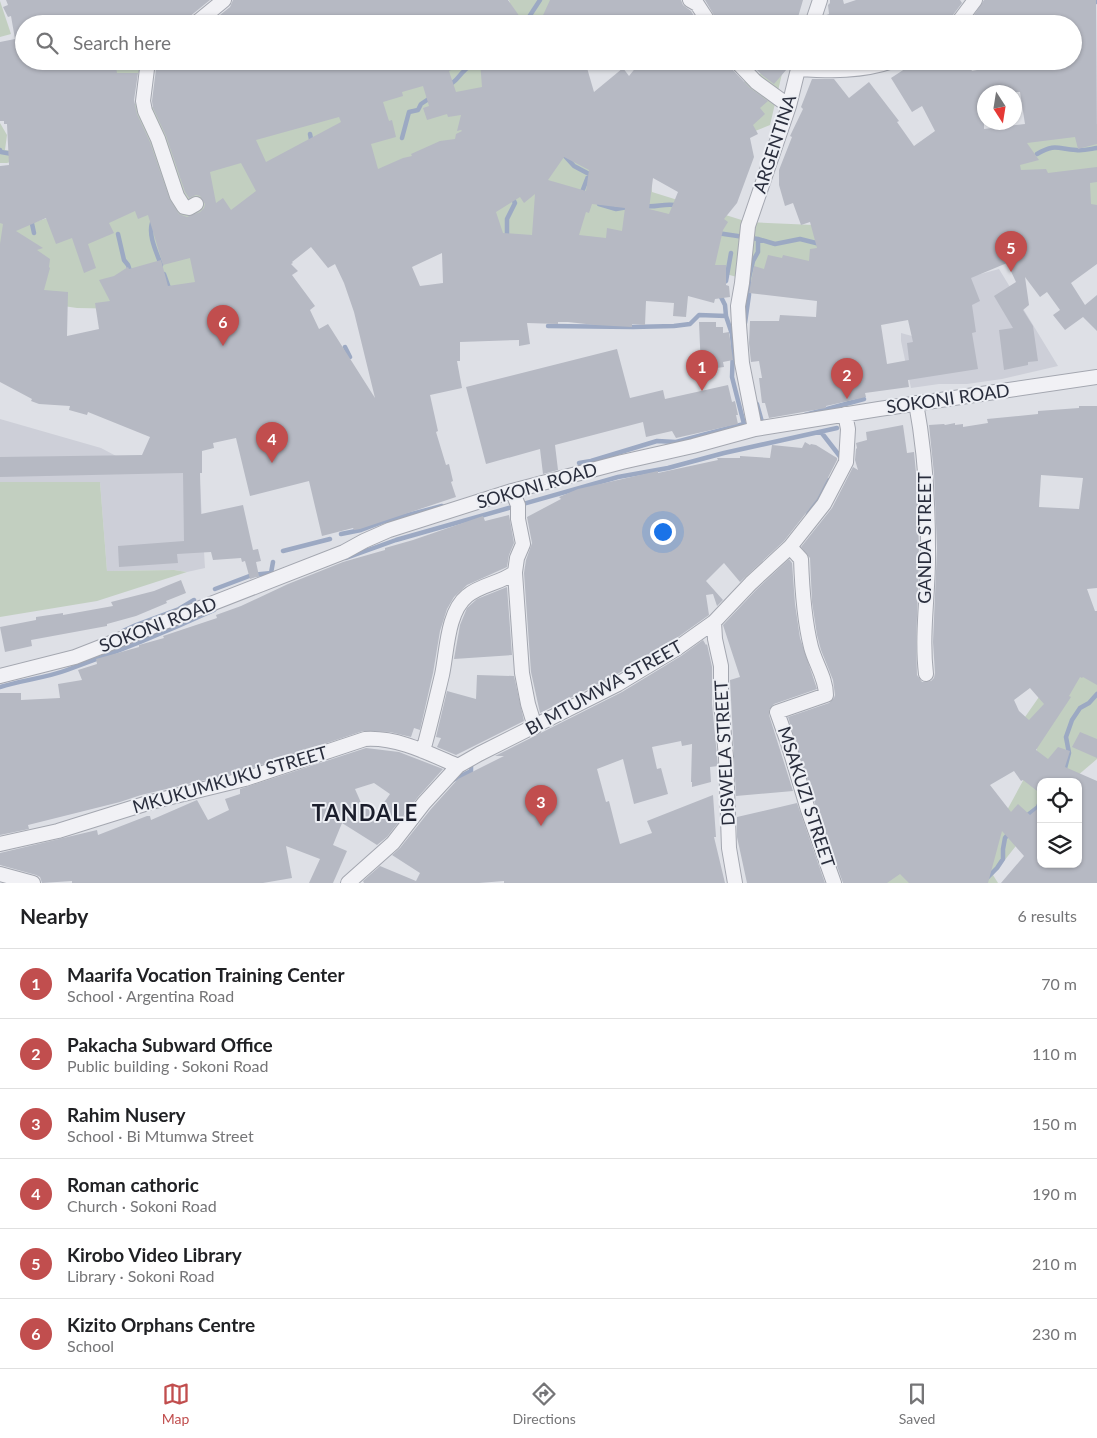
<!DOCTYPE html>
<html lang="en">
<head>
<meta charset="utf-8">
<style>
	body { margin:0; font-family:Lato,sans-serif; background:#f6f6f6; color:#202124 }
	.controls { position:absolute; right:15px; bottom:15px; display:grid; overflow:hidden; border-radius:10px; box-shadow:0 1px 4px #0004 }
	.controls button { width:45px; height:45px; display:grid; place-items:center; padding:0; border:0; border-bottom:1px solid #e0e0e0; background:#fff; color:#202124; font:25px sans-serif }
	.compass { position:absolute; left:977px; top:85px; width:45px; height:45px; border-radius:50%; background:#fff; box-shadow:0 1px 4px #0004; rotate:168deg }
	.you { position:absolute; left:662px; top:531px; width:18px; height:18px; margin:-12px; border:4px solid #fff; border-radius:50%; background:#1a73e8; box-shadow:0 0 0 8px #1a73e833 }
	.badge { display:grid; place-items:center; width:32px; height:32px; border-radius:50%; background:#c14e4e; color:#fff; font-size:16px; font-weight:700 }
	.pin { position:absolute; translate:-50% -41px; filter:drop-shadow(0 1px 2px #0008) }
	.pin::after { content:''; position:absolute; top:26px; width:18px; height:15px; background:inherit; clip-path:polygon(0 0,100% 0,50% 100%) }
	.list { margin:0; padding:0; list-style:none }
	h2 { display:flex; justify-content:space-between; align-items:center; height:65px; margin:0; padding:0 20px; font-size:21px }
	h2 small { font-size:16px; font-weight:400; color:#757577 }
	.list li { display:grid; grid-template-columns:32px 1fr auto; gap:15px; align-items:center; box-sizing:border-box; height:70px; padding:0 20px; border-top:1px solid #e0e0e0 }
	.list b { display:block; font-size:19px; white-space:nowrap }
	.list p { margin:0; font-size:16px; white-space:nowrap; color:#757577 }
	.list em { font-size:16px; font-style:normal; color:#757577 }
	.icon { flex:none; width:28px; height:28px; fill:none; stroke:currentColor; stroke-width:2; stroke-linecap:round; stroke-linejoin:round }
	.map { position:relative; flex:none; width:1097px; height:883px; overflow:hidden }
	.search { position:absolute; background:#fff; box-shadow:0 1px 4px #0004; left:15px; right:15px; top:15px; height:55px; display:flex; align-items:center; gap:12px; box-sizing:border-box; padding:0 18px; border-radius:28px; color:#757577; font-size:19px }
	.sheet { height:485px; background:#fff }
	nav { display:flex; justify-content:space-around; align-items:center; box-sizing:border-box; height:70px; border-top:1px solid #e0e0e0; background:#fff; font-size:14px; color:#757577 }
	nav a { display:grid; justify-items:center; gap:2px }
	nav .on { color:#c14e4e }
	.map>svg:first-child { display:block }
	.built { fill:#cdcfd8 }
	.green { fill:#c2cfc0 }
	.lines { fill:none; stroke-linecap:round; stroke-linejoin:round }
	.stream { stroke:#9ca9c3; stroke-width:4.5 }
	.building { fill:#b6b9c3; fill-rule:evenodd }
	.minor-casing { stroke:#a4a7b0; stroke-width:16 }
	.minor { stroke:#f1f1f5; stroke-width:14 }
	.labels { text-anchor:middle; stroke-width:4; stroke-linejoin:round; paint-order:stroke }
	.street-label { font-size:18px; fill:#292d3c; stroke:#edeff4 }
	.district-label { font-size:22px; font-weight:bold; letter-spacing:1px; fill:#1b1e2c; stroke:#edeff4 }
</style>
</head>
<body>
<div class="map">
<svg width="1097" height="883" viewBox="0 0 1097 883">
	<rect width="100%" height="100%" fill="#dee0e6"/>
	<path class="built" d="M999,269L1058,366L1002,379L967,384H939L911,388L901,341V333L912,336L955,281Z
		M0,419L101,448L118,457H171L200,484L205,568L187,572L174,570L107,571L100,482H0Z"/>
	<path class="green" d="M509,0H557L543,24H480L510,3Z
		M0,1L11,34L0,37Z
		M105,61H158L99,96L156,108L425,61H512L619,120L708,100L785,61L770,125L665,167L651,178L652,192L748,222L814,225L1048,124H1097V207L800,295L705,268L493,243L294,246L189,310L77,308L0,297V197L35,222L69,211Z
		M0,123L7,135L5,150L21,151L17,160L7,163H0Z
		M0,482H100L107,571L174,570L187,572L97,601L0,617Z
		M1097,658V759L1070,782H1041V814L993,875L998,883H887L891,864L975,869L1031,766L1037,749L1025,717L1048,684Z"/>
	<g class="lines">
		<path class="stream" d="M1096,0L1097,2
			M525,23L540,0
			M449,85C457,81 459,75 465,70C468,67 472,65 475,61
			M310,134L312,144
			M402,138L409,112L418,110L421,104L430,98
			M0,150L1,152L12,154
			M1037,154C1055,143 1058,149 1076,150C1083,151 1090,149 1097,148
			M564,155L574,166L589,174L582,192L585,194
			M599,204L616,209L628,207
			M645,206C656,208 667,202 679,206
			M31,219L34,233
			M152,223C148,236 157,253 161,265
			M717,233L758,239L775,244L800,239L820,244
			M118,234L124,260L128,265L131,274
			M507,239V219L515,203L512,197
			M164,274L170,291
			M722,284L726,281L731,253
			M745,323L749,295V278L753,261L758,252V239
			M548,326L633,327L674,326L690,324L699,315L726,316
			M345,347L350,357
			M757,404L762,422H765
			M805,415L864,399
			M821,432L842,459L841,461
			M579,463L591,461L657,441L676,442L744,424L732,377L733,347L732,334L726,316L725,305L719,293
			M808,514L829,480
			M341,534L361,530L385,521L442,506
			M283,551L330,539
			M346,558L396,540L618,477L668,468L724,453L837,428
			M215,589L252,575L271,573L273,562
			M123,631L136,625L179,609L194,600
			M0,687C22,680 46,678 67,670C117,652 166,632 214,610
			M1064,772L1069,753L1066,737L1072,720L1080,708L1089,703L1097,694
			M451,781L471,771V761
			M1028,818L1029,814L1038,807L1041,799
			M982,883L997,868L1003,859V849L1005,838L1010,832"/>
	</g>
	<path class="building" d="M6,0H210L189,17L186,24H24V61H115L117,73H138L134,100L137,114L150,142L170,200L179,214L187,217L200,212L204,208L205,204L200,196L196,195L189,198L185,192L166,136L153,108L152,101L157,61H472L449,71L456,92L482,87L480,61H585L594,92L623,68L629,76L641,61H727L730,67L750,88L768,101L760,108L765,114L753,125L758,134L750,138L754,157L737,203L724,219L728,222L723,230L715,265H726V285L729,286L730,297L715,299L714,303L688,296L686,317L673,316L674,303L646,301L645,325L632,324V327L595,325L568,322H558V324L527,323L530,344L519,346V340L460,342V361H457L462,388L430,395L438,431L436,432L446,465L449,464L453,481L451,482L456,497L360,529L354,530L353,528L322,536L309,481L250,496L236,438L213,443L214,448L202,451V473H200L201,514L243,505L253,550L258,549L261,561L256,562L259,576L250,579L245,561L242,562L241,558L213,560L211,552L177,554L178,563L119,567L118,546L184,541L183,473L0,477V457L142,455L150,437L88,412L87,415L69,410L70,406L39,404L31,401L32,399L0,382V244L3,224L0,223V166L9,165L7,124H4V121H0V42L15,39L11,16L8,17L3,7L8,5ZM423,86L429,106L423,108L427,120L447,114L448,117L461,115L457,131L461,130L462,131L456,134L455,139L440,141L411,154L412,156L403,158L378,169L371,144L396,137L392,120L389,121L383,102L403,96L402,92ZM339,117L341,122L266,162L256,140ZM564,157L589,170L586,191L548,180ZM241,163L256,191L231,210L223,198L216,203L210,172ZM653,178L678,192L669,214L649,209ZM535,194L532,235L503,233L496,212L520,197L524,203ZM592,204L625,208L622,231L607,228L606,238L579,235L586,212L589,213ZM135,211L138,219L148,215L163,265L190,258L195,282L168,286L161,260L129,269L128,267L114,276L99,280L110,301L95,303L99,329L67,336L68,292L44,290L50,268L49,267L50,259L37,250L43,248L16,231L46,218L56,244L72,238L84,273L96,268L88,244L114,233L109,223ZM311,247L328,268L335,264L344,283L354,312L375,398L328,324L319,329L310,310L315,306L292,275L298,271L291,264L293,263L292,262ZM442,253L443,283L420,286L412,267Z
		M233,0H508L525,24H209L230,7Z
		M550,0H681L683,5L691,11L699,24H539Z
		M705,0H803L796,24H738L736,17L718,22Z
		M830,0H843L844,4L856,0H960L962,3L950,19L948,24H821L824,16L829,14L828,5L830,3Z
		M984,0H1096L1097,144L1078,149L1075,137L1027,143L1039,160L1020,165L1021,170L1046,169L1048,173L1097,167V182L1090,183L1091,204L1097,205V264L1071,283L1085,305L1097,295V331L1083,317L1065,330L1053,315L1060,310L1047,292L1040,297L1025,277L1029,305L1023,310L1033,326L1038,361L1028,362V365L1004,370L999,330L1013,328L994,296L1016,282L1007,263L971,278L980,301L972,305L976,332L972,333L978,369L908,380L909,387L865,393L866,397L826,406V408L769,418L765,403H762L759,378H762L759,361L751,362L749,343L750,321H779L780,315L816,317L817,301L749,293L754,266L764,269L768,255L782,258L783,255L809,261L810,249L817,248L810,222L801,225L793,203L785,206L779,185V170L792,137L790,136L803,109L801,107L812,79H834L849,98L869,82L899,121L897,122L914,146L935,131L922,106L912,112L891,78L917,61H967L972,71L1013,63L1012,61H1073V24H1034L1033,15L994,18L990,24H968ZM984,92H1020L1025,124L984,129ZM908,320L913,342L907,343L909,360L887,364L881,325Z
		M748,61H784L782,65L787,69L774,84L762,75Z
		M699,322H716V327H723V333L729,332L733,360L723,362L724,367L701,370Z
		M617,349L630,398L663,390L665,399L728,385L732,402L735,401L738,415H736L738,424L676,438L672,431L646,437L643,422L555,445L558,470L543,474L540,449L486,464L466,387Z
		M1079,406H1097V588L1087,589L1095,611H1097V685L1083,677L1082,678L1080,677L1069,696L1071,697L1036,750L1048,759L1058,747L1070,751L1065,767L1097,781V883H1001L1024,856L1002,831L988,883H909L900,874L887,883H843L816,807L788,717L829,703L834,698L835,695L833,680L821,650L817,635L812,602L810,558L801,547L832,508L853,467L858,470L855,460L856,449L857,448L856,443L867,440L866,432L903,425L907,453L914,452L918,494L919,564L916,642L917,675L922,682L931,681L934,678L935,673L933,642L937,548L934,474L929,425L944,424L945,425L955,423V425L963,424V427L988,423L987,419L1038,414V411L1079,408ZM1041,475L1083,478L1079,509L1039,507ZM1030,688L1044,704L1029,720L1019,711L1014,700ZM1014,771L1021,781L1023,780L1041,794V782H1078V864H1041V806L1030,815L1018,804L1011,812L990,785Z
		M805,442L810,445L811,444L816,445L837,458V460L817,499L784,541L740,582L724,563L706,581L723,600L717,606L713,594L706,595L709,615L671,642L614,676L540,713L531,672L524,573L526,560L532,543L527,517L561,499L559,497L578,489L640,475L658,471V473L718,460L717,458H740V456L770,458L772,445L802,448Z
		M509,515L514,543L509,555L507,567L467,585L454,597L447,609L440,631L433,673L420,730L414,728L411,737L390,732L363,731L243,771L141,795L120,802L28,825L29,829L0,835V693H21V700L60,698L58,684L82,680L78,670L97,664L96,659L139,647V645L164,638L163,636L217,618L216,615L241,606L288,584L343,562L385,550V548L413,540L483,516L485,521Z
		M789,559L792,563L795,604L800,638L817,689L774,704L769,710V715L793,791L736,796L730,680L740,677L723,625L757,589Z
		M181,580L186,593L166,601L167,603L136,616L107,624V626L31,640L32,646L5,652L0,627L36,620V617L63,613V615L113,606L111,602L154,591Z
		M507,587L512,655L454,659L460,625L467,608L477,599Z
		M703,640L706,645L707,644L712,667V704L718,766L710,767L711,782L692,787V782H691L692,744L682,746L681,741L652,747L657,769L661,768L668,794L634,804L623,759L597,769L606,802L609,801L620,844L652,833L647,821L713,795L716,837H714L725,883H504V881L479,883H364L363,881L380,866L416,881L420,873L392,855L400,848L431,809L458,779L504,756H495L622,692L681,656Z
		M477,675L514,676L524,721L456,755L437,747L441,738L436,737L447,691L476,699Z
		M1080,732L1097,739V758L1072,747Z
		M366,748L399,752L443,769L418,797L387,837L377,845L342,823L333,845L347,851L333,883H309L320,859L286,846L292,878L263,883H72V881L42,883L40,877L36,875L0,865V853L97,830L98,835L147,816H150L151,820L197,800L208,820L229,810L225,799L240,794V789ZM374,783L390,794L376,814L362,805L355,789Z
		M797,803L825,883H747L737,837V817Z"/>
	<g class="lines">
		<g class="minor-casing">
			<path id="minor" d="M690,0L697,4L710,24
				M195,24L224,0
				M812,24L820,0
				M957,24L975,0
				M148,61L143,101L145,111L158,139L177,196L184,207L189,208L196,204
				M736,61L756,82L789,106
				M798,69C831,71 861,72 893,61
				M916,403C925,451 928,499 928,548C929,590 921,632 926,674
				M755,429L742,363L739,325L738,306L742,283L748,226L789,106L800,61
				M790,547L801,559C802,588 804,619 811,647C815,663 826,678 826,695L777,712L788,743L808,810L834,883
				M515,573L522,673L528,704L535,727
				M714,622L715,639L721,666V703L726,757L729,848L735,883
				M0,676L75,657L344,552L364,541L389,530L512,491L622,462L693,446L755,429L879,409L1097,377
				M423,751C430,726 436,700 442,675C447,652 447,612 467,596C481,584 502,583 515,572L517,558L523,544L518,519V505L512,491
				M0,844L58,831L151,802L245,779L365,739C398,737 428,753 458,766
				M0,874L33,883
				M348,883L393,843L424,803L458,766L479,754L618,684L676,649L714,622L751,583L790,547L824,504L846,462L848,429L845,414"/>
		</g>
		<use href="#minor" class="minor"/>
	</g>
	<g class="labels">
		<g class="street-label">
			<text transform="translate(775 144) rotate(-72)" y="6">ARGENTINA</text>
			<text transform="translate(948 399) rotate(-8)" y="6">SOKONI ROAD</text>
			<text transform="translate(537 486) rotate(-16)" y="6">SOKONI ROAD</text>
			<text transform="translate(925 538) rotate(-90)" y="6">GANDA STREET</text>
			<text transform="translate(158 625) rotate(-21)" y="6">SOKONI ROAD</text>
			<text transform="translate(604 688) rotate(-29)" y="6">BI MTUMWA STREET</text>
			<text transform="translate(725 753) rotate(-93)" y="6">DISWELA STREET</text>
			<text transform="translate(230 780) rotate(-16)" y="6">MKUKUMKUKU STREET</text>
			<text transform="translate(806 797) rotate(72)" y="6">MSAKUZI STREET</text>
		</g>
		<g class="district-label">
			<text x="365" y="821">TANDALE</text>
		</g>
	</g>
</svg>
<div class="controls">
<button><svg class="icon" aria-label="locate" viewBox="0 0 24 24"><circle cx="12" cy="12" r="6"/><path d="M12 2v4M12 18v4M2 12h4M18 12h4"/></svg></button>
<button><svg class="icon" aria-label="layers" viewBox="0 0 24 24"><path d="M12 4l9 5-9 5-9-5zM3 14l9 5 9-5"/></svg></button>
</div>
<svg class="compass" viewBox="-18 -18 36 36"><path d="M0-13l5 13h-10z" fill="#e53935"/><path d="M0 13l5-13h-10z" fill="#757577"/></svg>
<div class="you"></div>
<div class="pin badge" style="left:702px;top:391px">1</div>
<div class="pin badge" style="left:847px;top:399px">2</div>
<div class="pin badge" style="left:541px;top:826px">3</div>
<div class="pin badge" style="left:272px;top:463px">4</div>
<div class="pin badge" style="left:1011px;top:272px">5</div>
<div class="pin badge" style="left:223px;top:346px">6</div>
<div class="search"><svg class="icon" aria-label="search" viewBox="0 0 24 24"><circle cx="10" cy="10" r="6"/><path d="M15 15l6 6"/></svg>Search here</div>
</div>
<section class="sheet">
<h2>Nearby<small>6 results</small></h2>
<ul class="list">
<li><span class="badge">1</span><div><b>Maarifa Vocation Training Center</b><p>School · Argentina Road</p></div><em>70 m</em></li>
<li><span class="badge">2</span><div><b>Pakacha Subward Office</b><p>Public building · Sokoni Road</p></div><em>110 m</em></li>
<li><span class="badge">3</span><div><b>Rahim Nusery</b><p>School · Bi Mtumwa Street</p></div><em>150 m</em></li>
<li><span class="badge">4</span><div><b>Roman cathoric</b><p>Church · Sokoni Road</p></div><em>190 m</em></li>
<li><span class="badge">5</span><div><b>Kirobo Video Library</b><p>Library · Sokoni Road</p></div><em>210 m</em></li>
<li><span class="badge">6</span><div><b>Kizito Orphans Centre</b><p>School</p></div><em>230 m</em></li>
</ul>
</section>
<nav>
<a class="on"><svg class="icon" aria-label="map" viewBox="0 0 24 24"><path d="M3 6l6-2 6 2 6-2v14l-6 2-6-2-6 2zM9 4v14M15 6v14"/></svg>Map</a>
<a><svg class="icon" aria-label="directions" viewBox="0 0 24 24"><path d="M12 3l9 9-9 9-9-9zM9 14v-3h6M13 9l2 2-2 2"/></svg>Directions</a>
<a><svg class="icon" aria-label="saved" viewBox="0 0 24 24"><path d="M7 4h10v16l-5-4-5 4z"/></svg>Saved</a>
</nav>
</body>
</html>
